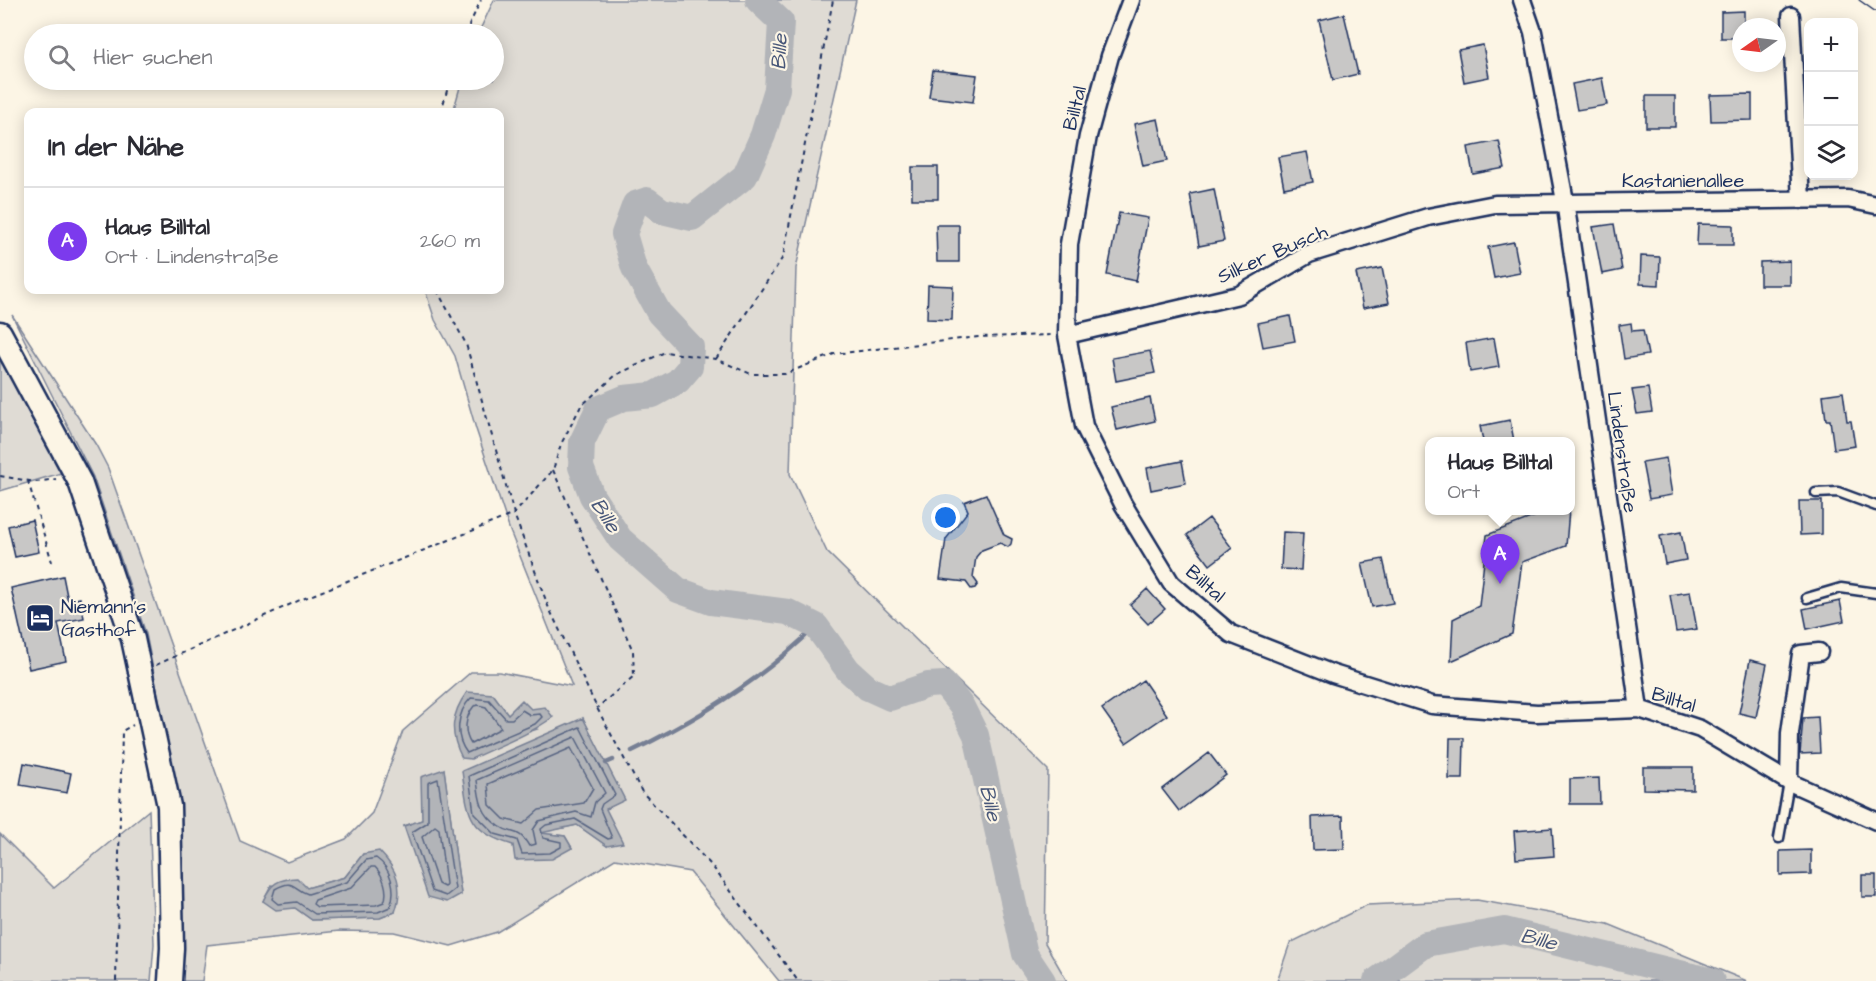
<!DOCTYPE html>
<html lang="de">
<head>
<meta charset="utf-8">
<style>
	body { margin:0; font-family:"Architects Daughter",sans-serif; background:#f2f2f3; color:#2b2b33 }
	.controls { position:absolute; right:18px; top:18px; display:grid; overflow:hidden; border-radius:12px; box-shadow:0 3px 15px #0003 }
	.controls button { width:54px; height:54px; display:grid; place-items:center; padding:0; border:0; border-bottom:2px solid #e1e1e2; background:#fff; color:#2b2b33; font:30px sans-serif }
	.compass { position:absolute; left:1732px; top:18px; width:54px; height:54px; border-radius:50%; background:#fff; box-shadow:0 3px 15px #0003; rotate:256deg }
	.you { position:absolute; left:946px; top:518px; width:21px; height:21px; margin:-15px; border:4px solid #fff; border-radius:50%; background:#1a73e8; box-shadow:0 0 0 9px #1a73e833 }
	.badge { display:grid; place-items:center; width:39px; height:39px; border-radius:50%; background:#7c3aed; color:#fff; font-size:20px; font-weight:700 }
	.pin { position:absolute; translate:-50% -50px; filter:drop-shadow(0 2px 3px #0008) }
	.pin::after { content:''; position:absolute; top:32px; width:21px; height:18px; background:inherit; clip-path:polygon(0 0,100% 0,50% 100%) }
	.popup { position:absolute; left:1425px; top:437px; width:150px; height:78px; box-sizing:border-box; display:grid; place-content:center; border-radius:12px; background:#fff; filter:drop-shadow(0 2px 4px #0005); font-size:20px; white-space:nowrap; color:#7c7c81 }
	.popup b { font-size:22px; color:#2b2b33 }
	.popup::after { content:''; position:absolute; left:50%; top:100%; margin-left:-12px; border:12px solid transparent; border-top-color:#fff }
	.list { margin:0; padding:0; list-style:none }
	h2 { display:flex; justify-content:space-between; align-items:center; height:78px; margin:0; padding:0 24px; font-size:26px }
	h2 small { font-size:20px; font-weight:400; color:#7c7c81 }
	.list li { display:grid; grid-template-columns:39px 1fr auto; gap:18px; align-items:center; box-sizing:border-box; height:108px; padding:0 24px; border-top:2px solid #e1e1e2 }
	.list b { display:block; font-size:22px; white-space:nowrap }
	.list p { margin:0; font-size:20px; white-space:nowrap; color:#7c7c81 }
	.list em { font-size:20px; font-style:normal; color:#7c7c81 }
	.icon { flex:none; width:33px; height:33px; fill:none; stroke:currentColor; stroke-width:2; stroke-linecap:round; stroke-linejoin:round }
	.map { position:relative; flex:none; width:1876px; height:981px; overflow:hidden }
	.search { position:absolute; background:#fff; box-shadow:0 3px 15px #0003; left:24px; top:24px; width:480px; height:66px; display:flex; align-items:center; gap:15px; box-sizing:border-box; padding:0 21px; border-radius:33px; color:#7c7c81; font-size:22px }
	.panel { position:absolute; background:#fff; box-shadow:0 3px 15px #0003; left:24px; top:108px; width:480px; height:186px; border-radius:12px }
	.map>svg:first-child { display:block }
	.green { fill:#dfdbd4; stroke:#7d8599; stroke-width:1.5; fill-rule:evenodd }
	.water { fill:#b2b4b8; stroke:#767f94; stroke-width:1.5 }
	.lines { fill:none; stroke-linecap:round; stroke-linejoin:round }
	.shore { stroke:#576482; stroke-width:1.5 }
	.stream { stroke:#767f94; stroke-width:4.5 }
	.river { stroke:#b2b4b8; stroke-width:26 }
	.building { fill:#c8c7c6; stroke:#1b2f5e; stroke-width:1.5 }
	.service-casing { stroke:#1b2f5e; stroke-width:13 }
	.minor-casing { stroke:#1b2f5e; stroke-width:21 }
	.secondary-casing { stroke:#1b2f5e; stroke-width:27 }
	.path { stroke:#1b2f5e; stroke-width:2; stroke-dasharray:4.5 4.5; stroke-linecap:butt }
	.service { stroke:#fcf5e5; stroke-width:8 }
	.minor { stroke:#fcf5e5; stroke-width:16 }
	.secondary { stroke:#fcf5e5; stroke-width:22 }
	.tram { stroke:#1b2f5e; stroke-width:1.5 }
	.labels { text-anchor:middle; stroke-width:4.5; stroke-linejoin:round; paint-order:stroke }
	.street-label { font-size:20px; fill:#1b2f5e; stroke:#fcf5e5 }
	.poi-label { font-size:20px; fill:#1b2f5e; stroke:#fcf5e5; text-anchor:start }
	.water-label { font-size:21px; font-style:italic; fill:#485779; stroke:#fcf5e5 }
</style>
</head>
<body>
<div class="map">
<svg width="1876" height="981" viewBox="0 0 1876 981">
	<rect width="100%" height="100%" fill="#fcf5e5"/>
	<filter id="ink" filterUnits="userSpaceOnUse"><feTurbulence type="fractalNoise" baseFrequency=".0167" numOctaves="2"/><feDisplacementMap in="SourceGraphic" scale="12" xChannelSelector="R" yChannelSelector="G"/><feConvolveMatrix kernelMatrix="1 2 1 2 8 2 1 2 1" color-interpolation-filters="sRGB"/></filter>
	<g filter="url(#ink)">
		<path class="green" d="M494,0H856L796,268L790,474L827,552L1048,770L1045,943L1067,981H779L690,872L615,859L497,932L451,946L394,932L339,931L207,945L202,981H182L184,946L180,805L146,634L93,477L12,315L96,445L108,468L240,841L287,862L346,839L372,813L403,731L471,672H499L572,686L510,531L476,429L455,356L435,320L425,290H500V112H453L462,80H494V34H478ZM493,694L508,715L537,729L522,734ZM583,718L624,800L605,809L607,846L577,825L538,833L565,836L572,848L516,860L513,845ZM444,770L461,894L404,826L422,820ZM363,854L395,912L380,918L312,920L295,908L263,901L271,885L307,888L345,877Z
			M0,354L61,473L0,491Z
			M149,810L154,944L151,981H0V834L54,888Z
			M1477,900L1608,924L1747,981H1277L1290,943L1367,905Z"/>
		<path class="water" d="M467,692L493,694L508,714L522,700L531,709L545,707L553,717C529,735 498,746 471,759L462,758C449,733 451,714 467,692Z
			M583,718L625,800L606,809L623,843L607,846L577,825L541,833L565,836L572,848L552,859L515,860L513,845C467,832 468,813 462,771Z
			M444,769L461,894L447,902L428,897L404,826L422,820L421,777Z
			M379,851C397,869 404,887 395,912L380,918L312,920L295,908L276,910L263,901C271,883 278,879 297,878L307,888L345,877L363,854Z"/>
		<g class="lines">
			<path class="shore" d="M471,698L489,700L506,719H512L522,710L530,715L540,714L542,717L535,724L467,753C454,736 457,712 471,698Z
				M478,705L486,707L501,728L471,744C463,732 465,717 474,706Z
				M580,727L615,795L602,804L600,809L612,838L608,839L575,819L546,825L541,829L543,838L561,842V847L550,853L522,854L517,840L495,834L474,813L469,776Z
				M575,737L605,793L595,802L591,817L576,812L539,821L533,830L536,844L529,846C518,827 513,836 499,826C481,815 479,799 477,780Z
				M571,748L593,788L584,803L539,810L523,824L504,819L490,805L488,784Z
				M438,779L455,889L446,896L432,891L412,832L428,822V783Z
				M435,826L439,829L446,884L444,887L438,884L422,837Z
				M376,858C391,868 397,890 390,907L378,912L315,914L297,902L278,904L272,899L275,889C295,878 292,889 308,894L347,882L366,860Z
				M371,867H375C383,875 389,891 384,902L376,905L317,907L313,904L315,900L351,888Z"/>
			<path class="stream" d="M632,751C698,719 764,678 816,626
				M606,763L613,760"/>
			<path class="river" d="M758,0L781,22L777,89L763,135L745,176L692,218L662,211L647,200L635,204L624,234L634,268L659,313L691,347L690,367L678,381L653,395L624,398L598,409L582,442L581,467L592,496L620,539L678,590L711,602L788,612L816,626L848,670L868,688L890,698L928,685L944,684L962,707L976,735L1025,954L1043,981
				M1376,981L1426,944L1504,930L1712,981"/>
		</g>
		<path class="building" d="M1744,11V27H1741V38H1721V12Z
			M1344,14L1358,74L1333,80L1319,20Z
			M1483,45L1489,77L1464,82L1458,50Z
			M933,70L977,75L973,102L929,97Z
			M1602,78L1607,105L1577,110L1572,84Z
			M1752,94V120L1711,121L1710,95Z
			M1646,96H1675V127H1646Z
			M1158,119L1167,161L1143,166L1134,124Z
			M1499,141L1505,168L1473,174L1468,147Z
			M1307,152L1313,182L1284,188L1278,157Z
			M912,167H938V199H912Z
			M1214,189L1224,241L1199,246L1190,194Z
			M1119,213L1148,218L1136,281L1107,275Z
			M1614,224L1622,270L1602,274L1593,227Z
			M1698,224L1733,225V245H1697Z
			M936,225H959V262H937Z
			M1514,242L1520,273L1494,278L1488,247Z
			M1641,256L1660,257L1659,285L1640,284Z
			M1790,261V285H1760V262Z
			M1382,268L1389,303L1363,308L1356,273Z
			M928,285L953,286L952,320L927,319Z
			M1290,316L1295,341L1263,347L1258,323Z
			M1631,323L1632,331L1643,330L1648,355L1624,359L1619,325Z
			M1494,338L1499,367L1470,372L1466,343Z
			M1150,351L1155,373L1116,381L1112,358Z
			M1648,388L1652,412L1637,414L1632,390Z
			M1843,392L1847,421H1851L1855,446L1834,449L1830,420H1826L1823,395Z
			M1150,398L1155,421L1117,430L1111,407Z
			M1510,420L1514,441H1483L1480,426Z
			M1666,458L1672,495L1649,499L1642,462Z
			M1182,461L1186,483L1151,490L1147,468Z
			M986,494L1004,535L1012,539L1011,544L1008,547L1000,543L982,550L976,557L973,577L978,584L975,588L971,589L966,582L940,579L946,539L968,511L964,502Z
			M1799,501H1822V534L1800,535Z
			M1551,510H1569L1566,546L1522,562L1512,634L1451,661L1453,619L1479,606L1487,535Z
			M1209,518L1232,548L1210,565L1187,535Z
			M32,520L39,552L15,557L8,526Z
			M1283,532L1303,533L1301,570L1281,569Z
			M1681,532L1686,560L1665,564L1660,536Z
			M1383,559L1393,603L1372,607L1362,563Z
			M63,576L68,601L80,598L84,618L58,623L66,661L29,669L11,588Z
			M1147,589L1165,609L1148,624L1130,605Z
			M1690,592L1697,629L1676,632L1670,595Z
			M1840,601L1844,621L1807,629L1803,609Z
			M1750,660L1767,664L1756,717L1739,713Z
			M1143,680L1167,715L1126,743L1102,709Z
			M1818,717L1820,753L1800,754L1803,718Z
			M1450,738H1464L1463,779H1449Z
			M1209,753L1226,775L1179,811L1162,789Z
			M24,763L71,773L67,793L20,785Z
			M1643,767H1693V790L1643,789Z
			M1599,778L1600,804H1570V779Z
			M1343,816L1344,849L1313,850L1312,817Z
			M1552,828L1554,856L1516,859L1514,831Z
			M1811,850V874L1780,875V851Z
			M1862,875H1876V897H1862Z"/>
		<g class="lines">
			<g class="service-casing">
				<path id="service" d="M1816,493L1838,492L1876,506
					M1807,598L1841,588L1876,593
					M1779,838L1789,782"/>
			</g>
			<g class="minor-casing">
				<path id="minor" d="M1131,0L1110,56L1088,136L1069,244L1067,335L1084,426L1123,504L1171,583L1231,634L1333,674L1432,705L1537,713L1639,709L1700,729L1789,782L1876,821
					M1522,0L1533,32L1565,201L1639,709
					M1791,16L1801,200
					M1067,335L1239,295L1309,254L1428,217L1495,204L1848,199L1876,205
					M1789,782L1790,733L1801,654L1819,652"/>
			</g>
			<g class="secondary-casing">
				<path id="secondary" d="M0,333L80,482L133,639L169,806L172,948L170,981"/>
			</g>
			<path class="path" d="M465,34L481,0
				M441,112L450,80
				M437,290L466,344L514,514L548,606L597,708L642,792L712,866L798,981
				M716,359L783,257L833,0
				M553,470L633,651L634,676L597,708
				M0,476L36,482L56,479
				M28,481L52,562
				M156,665L300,600L514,514L553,470L561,444L581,406L616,375L665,352L716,359L751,374H785L834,354L978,337L1053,335
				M116,981L122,731L133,725"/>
			<use href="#service" class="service"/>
			<use href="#minor" class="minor"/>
			<use href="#secondary" class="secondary"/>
			<path class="tram" d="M1859,0L1876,12"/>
		</g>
	</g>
	<defs>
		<g id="hotel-square" transform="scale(1.5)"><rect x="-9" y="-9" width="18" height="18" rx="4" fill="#1b2f5e" stroke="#fcf5e5"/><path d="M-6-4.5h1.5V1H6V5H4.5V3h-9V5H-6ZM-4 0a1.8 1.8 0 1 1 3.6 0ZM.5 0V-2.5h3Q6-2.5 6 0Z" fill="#fff"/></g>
	</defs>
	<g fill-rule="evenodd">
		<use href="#hotel-square" x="40" y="618"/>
	</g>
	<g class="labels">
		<g class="street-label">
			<text transform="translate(1074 108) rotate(-76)" y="7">Billtal</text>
			<text x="1683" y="187">Kastanienallee</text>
			<text transform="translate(1272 253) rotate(-24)" y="7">Silker Busch</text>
			<text transform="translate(1623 452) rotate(82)" y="7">Lindenstraße</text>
			<text transform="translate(1206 583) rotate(42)" y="7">Billtal</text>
			<text transform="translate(1674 699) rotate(17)" y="7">Billtal</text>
		</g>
		<g class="poi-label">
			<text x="61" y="613">Niemann's<tspan x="61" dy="23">Gasthof</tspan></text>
		</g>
		<g class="water-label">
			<text transform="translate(779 52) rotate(-87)" y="7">Bille</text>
			<text transform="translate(606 515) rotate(57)" y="7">Bille</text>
			<text transform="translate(991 803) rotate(77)" y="7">Bille</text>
			<text transform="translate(1539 939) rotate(14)" y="7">Bille</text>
		</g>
	</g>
</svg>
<div class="controls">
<button>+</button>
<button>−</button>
<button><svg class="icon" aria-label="layers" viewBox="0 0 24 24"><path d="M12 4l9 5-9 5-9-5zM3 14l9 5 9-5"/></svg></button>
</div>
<svg class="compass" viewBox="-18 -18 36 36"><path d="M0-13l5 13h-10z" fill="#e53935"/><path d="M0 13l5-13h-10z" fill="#7c7c81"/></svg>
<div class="you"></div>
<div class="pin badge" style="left:1500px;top:584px">A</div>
<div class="popup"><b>Haus Billtal</b>Ort</div>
<div class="search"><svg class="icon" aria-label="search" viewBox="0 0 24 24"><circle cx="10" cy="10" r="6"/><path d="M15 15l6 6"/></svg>Hier suchen</div>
<section class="panel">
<h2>In der Nähe<small></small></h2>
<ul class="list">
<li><span class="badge">A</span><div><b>Haus Billtal</b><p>Ort · Lindenstraße</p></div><em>260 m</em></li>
</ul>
</section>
</div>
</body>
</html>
